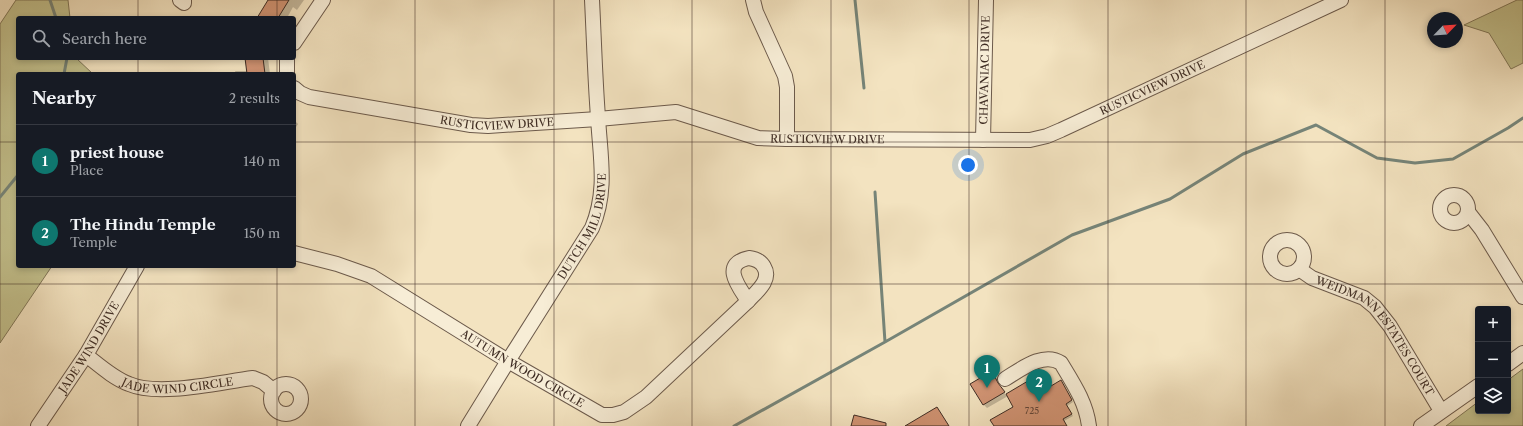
<!DOCTYPE html>
<html lang="en">
<head>
<meta charset="utf-8">
<style>
	body { margin:0; font-family:"Libre Caslon Text",serif; background:#242831; color:#f1f3f6 }
	.controls { position:absolute; right:12px; bottom:12px; display:grid; overflow:hidden; border-radius:4px; box-shadow:0 2px 6px #0003 }
	.controls button { width:36px; height:36px; display:grid; place-items:center; padding:0; border:0; border-bottom:1px solid #363941; background:#171b24; color:#f1f3f6; font:20px sans-serif }
	.compass { position:absolute; left:1427px; top:12px; width:36px; height:36px; border-radius:50%; background:#171b24; box-shadow:0 2px 6px #0003; rotate:65deg }
	.you { position:absolute; left:968px; top:165px; width:14px; height:14px; margin:-10px; border:3px solid #fff; border-radius:50%; background:#1a73e8; box-shadow:0 0 0 6px #1a73e833 }
	.badge { display:grid; place-items:center; width:26px; height:26px; border-radius:50%; background:#0f766e; color:#fff; font-size:13px; font-weight:700 }
	.pin { position:absolute; translate:-50% -33px; filter:drop-shadow(0 1px 2px #0008) }
	.pin::after { content:''; position:absolute; top:21px; width:14px; height:12px; background:inherit; clip-path:polygon(0 0,100% 0,50% 100%) }
	.list { margin:0; padding:0; list-style:none }
	h2 { display:flex; justify-content:space-between; align-items:center; height:52px; margin:0; padding:0 16px; font-size:17px }
	h2 small { font-size:13px; font-weight:400; color:#9ea1a6 }
	.list li { display:grid; grid-template-columns:26px 1fr auto; gap:12px; align-items:center; box-sizing:border-box; height:72px; padding:0 16px; border-top:1px solid #363941 }
	.list b { display:block; font-size:15px; white-space:nowrap }
	.list p { margin:0; font-size:13px; white-space:nowrap; color:#9ea1a6 }
	.list em { font-size:13px; font-style:normal; color:#9ea1a6 }
	.icon { flex:none; width:22px; height:22px; fill:none; stroke:currentColor; stroke-width:2; stroke-linecap:round; stroke-linejoin:round }
	.map { position:relative; flex:none; width:1523px; height:426px; overflow:hidden }
	.search { position:absolute; background:#171b24; box-shadow:0 2px 6px #0003; left:16px; top:16px; width:280px; height:44px; display:flex; align-items:center; gap:10px; box-sizing:border-box; padding:0 14px; border-radius:4px; color:#9ea1a6; font-size:15px }
	.panel { position:absolute; background:#171b24; box-shadow:0 2px 6px #0003; left:16px; top:72px; width:280px; height:196px; border-radius:4px }
	.map>svg:first-child { display:block }
	.green { fill:#c3c18d; stroke:#817758 }
	.shadow { fill:#0003 }
	.lines { fill:none; stroke-linecap:round; stroke-linejoin:round }
	.stream { stroke:#768478; stroke-width:3 }
	.building { fill:#d09373; stroke:#3f2d24 }
	.minor-casing { stroke:#6c5a4b; stroke-width:16 }
	.minor { stroke:#f7edd6; stroke-width:14 }
	.grid { fill:none; stroke:#3f2d24; stroke-width:1; stroke-opacity:0.55 }
	.labels { text-anchor:middle; stroke-width:4; stroke-linejoin:round; paint-order:stroke }
	.number-label { font-size:9px; fill:#634638 }
	.street-label { font-size:11px; fill:#3f2d24; stroke:#f7edd6 }
</style>
</head>
<body>
<div class="map">
<svg width="1523" height="426" viewBox="0 0 1523 426">
	<rect width="100%" height="100%" fill="#f3e3c0"/>
	<filter id="stains"><feTurbulence type="fractalNoise" baseFrequency=".005" numOctaves="4"/><feColorMatrix values="0 0 0 0 .2 0 0 0 0 .09 0 0 0 0 .02 0 0 0 .5 -.17"/></filter>
	<radialGradient id="worn" r=".72"><stop offset=".6" stop-color="#630" stop-opacity="0"/><stop offset="1" stop-color="#630" stop-opacity=".3"/></radialGradient>
	<path class="green" d="M16,0H68L70,18H18V58H76L93,74H18V266H52L0,343V24Z
		M1517,0H1523V63L1511,69L1489,33L1464,25Z
		M1523,369V426H1446L1478,402V411H1508V380Z"/>
	<path class="shadow" d="M269,0H304L297,10L293,7L287,18H258Z
		M246,58H268L270,74H236L235,71H247Z
		M294,120L298,124L294,130Z
		M992,372L995,376L1001,388L1006,395L1032,379L1042,393L1061,381L1073,402L1067,406L1073,416L1064,421L1067,426H995L1015,407L1008,396L987,408L983,404Z
		M937,408L949,426H907Z"/>
	<g class="lines">
		<path class="stream" d="M50,0L56,18
			M855,0L864,88
			M64,74L67,58
			M875,192L885,342
			M0,197L18,175
			M734,426L885,342L1072,235L1170,199L1243,154L1316,125L1377,158L1415,163L1453,159L1508,128L1523,118"/>
	</g>
	<path class="building" d="M268,0H289L278,18H257Z
		M245,58H263L265,74H247Z
		M992,371L998,383L1005,392L983,405L970,384Z
		M1033,378L1041,392L1061,380L1072,400L1066,404L1072,414L1063,419L1067,426H994L990,420L1013,407L1006,394Z
		M937,407L949,426H905Z
		M854,415L886,423V426H851Z"/>
	<g class="lines">
		<g class="minor-casing">
			<g id="minor">
				<path d="M180,0L184,3V0"/>
				<path d="M753,0L756,12L785,76L787,87V139"/>
				<path d="M294,43L323,0"/>
				<path d="M287,58V74"/>
				<path id="s1" d="M294,88L300,93L309,97L471,125L488,126L598,119L676,112L758,138L787,139L1030,140L1047,136L1061,130L1341,0"/>
				<path id="s2" d="M983,140L986,0"/>
				<circle cx="1454" cy="209" r="14"/>
				<path d="M1468,212L1482,230L1523,297"/>
				<circle cx="1287" cy="257" r="17"/>
				<path id="s3" d="M294,253L337,264L371,276L508,361L602,415H613L624,412L646,397L748,301"/>
				<path d="M749,258C756,259 761,261 764,267C772,280 756,292 748,301C739,287 720,264 749,258Z"/>
				<path id="s4" d="M1299,269L1312,278L1364,298L1375,307L1390,326L1441,411"/>
				<path id="s5" d="M86,355C99,365 113,378 129,384C159,397 220,382 253,378L263,382L274,391"/>
				<path d="M1508,364L1523,353"/>
				<path d="M1005,379C1020,370 1043,351 1061,363C1073,383 1086,402 1089,426"/>
				<circle cx="286" cy="399" r="15"/>
				<path id="s6" d="M38,426L86,355L137,266"/>
				<path id="s7" d="M468,426L508,361L592,228C608,190 600,156 598,117C595,78 594,39 592,0"/>
				<path d="M1421,426L1478,386"/>
			</g>
		</g>
		<use href="#minor" class="minor"/>
	</g>
	<path class="grid" d="M138,0V18M277,0V18M415,0V426M554,0V426M692,0V426M831,0V426M969,0V426M1108,0V426M1246,0V426M1385,0V426M138,58V74M277,58V74M0,142H18M294,142H1523M138,266V426M277,266V426M0,284H1523"/>
	<g class="labels">
		<g class="number-label">
			<text x="1032" y="414">725</text>
		</g>
		<g class="street-label">
			<text dy="4" stroke="none"><textPath href="#s2" startOffset="70">CHAVANIAC DRIVE</textPath></text>
			<text dy="4" stroke="none"><textPath href="#s1" startOffset="879">RUSTICVIEW DRIVE</textPath></text>
			<text dy="4" stroke="none"><textPath href="#s1" startOffset="208">RUSTICVIEW DRIVE</textPath></text>
			<text dy="4" stroke="none"><textPath href="#s1" startOffset="543">RUSTICVIEW DRIVE</textPath></text>
			<text dy="4" stroke="none"><textPath href="#s7" startOffset="232">DUTCH MILL DRIVE</textPath></text>
			<text dy="4" stroke="none"><textPath href="#s4" startOffset="105">WEIDMANN ESTATES COURT</textPath></text>
			<text dy="4" stroke="none"><textPath href="#s6" startOffset="94">JADE WIND DRIVE</textPath></text>
			<text dy="4" stroke="none"><textPath href="#s3" startOffset="258">AUTUMN WOOD CIRCLE</textPath></text>
			<text dy="4" stroke="none"><textPath href="#s5" startOffset="101">JADE WIND CIRCLE</textPath></text>
		</g>
	</g>
	<rect width="100%" height="100%" filter="url(#stains)"/>
	<rect width="100%" height="100%" fill="url(#worn)"/>
</svg>
<div class="controls">
<button>+</button>
<button>−</button>
<button><svg class="icon" aria-label="layers" viewBox="0 0 24 24"><path d="M12 4l9 5-9 5-9-5zM3 14l9 5 9-5"/></svg></button>
</div>
<svg class="compass" viewBox="-18 -18 36 36"><path d="M0-13l5 13h-10z" fill="#e53935"/><path d="M0 13l5-13h-10z" fill="#9ea1a6"/></svg>
<div class="you"></div>
<div class="pin badge" style="left:987px;top:388px">1</div>
<div class="pin badge" style="left:1039px;top:402px">2</div>
<div class="search"><svg class="icon" aria-label="search" viewBox="0 0 24 24"><circle cx="10" cy="10" r="6"/><path d="M15 15l6 6"/></svg>Search here</div>
<section class="panel">
<h2>Nearby<small>2 results</small></h2>
<ul class="list">
<li><span class="badge">1</span><div><b>priest house</b><p>Place</p></div><em>140 m</em></li>
<li><span class="badge">2</span><div><b>The Hindu Temple</b><p>Temple</p></div><em>150 m</em></li>
</ul>
</section>
</div>
</body>
</html>
